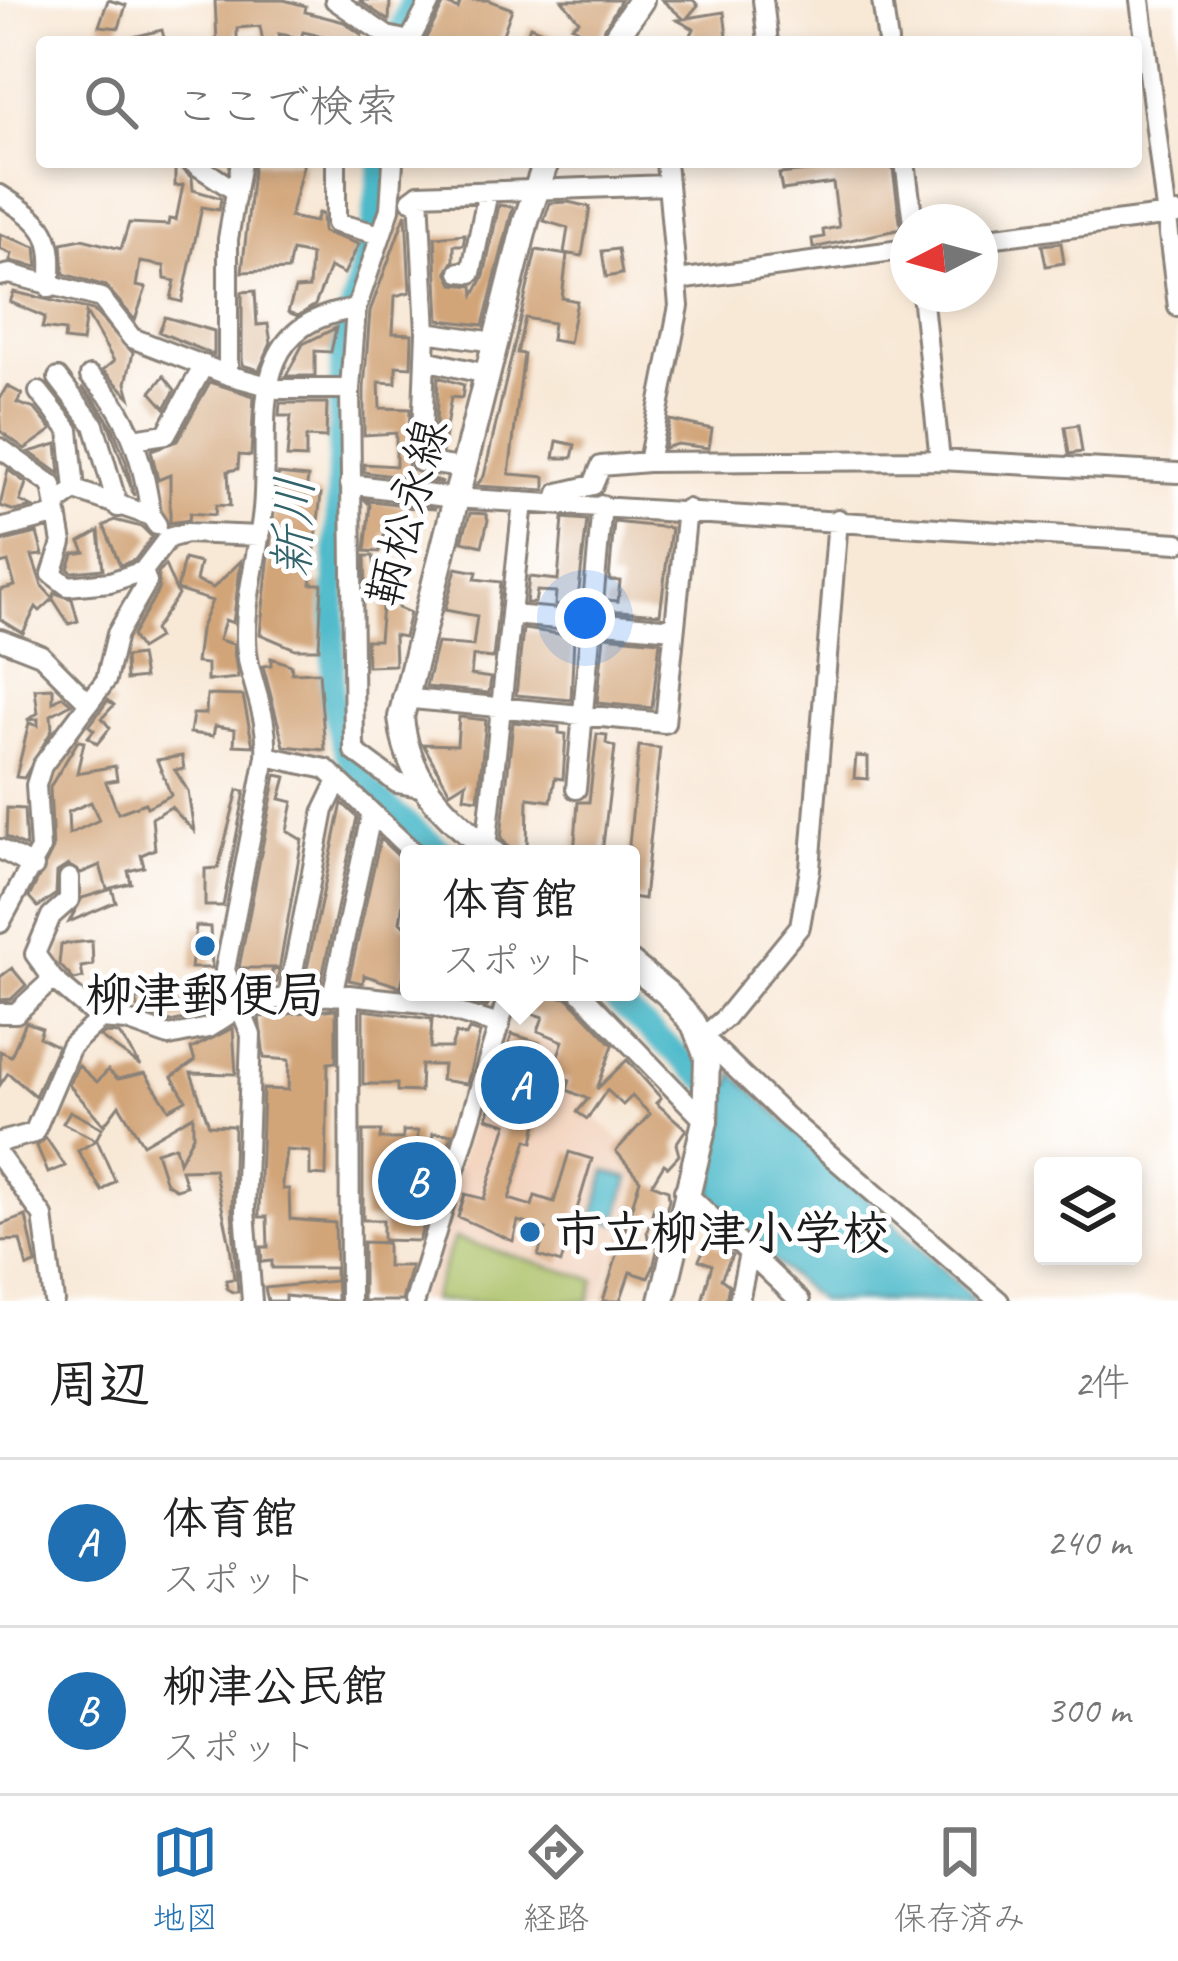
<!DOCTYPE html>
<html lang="ja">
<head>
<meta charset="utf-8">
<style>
	body { margin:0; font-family:Caveat,"Klee One",sans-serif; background:#f6f6f6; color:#222 }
	.controls { position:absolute; right:36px; bottom:36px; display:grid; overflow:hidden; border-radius:12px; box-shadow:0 6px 18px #0003 }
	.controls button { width:108px; height:108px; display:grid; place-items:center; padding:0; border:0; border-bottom:3px solid #e0e0e0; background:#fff; color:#222; font:60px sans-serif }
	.compass { position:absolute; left:890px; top:204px; width:108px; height:108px; border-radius:50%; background:#fff; box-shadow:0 6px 18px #0003; rotate:264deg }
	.you { position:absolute; left:585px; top:618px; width:42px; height:42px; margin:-30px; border:9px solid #fff; border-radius:50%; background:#1a73e8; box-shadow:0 0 0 18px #1a73e833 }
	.badge { display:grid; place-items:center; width:78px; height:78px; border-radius:50%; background:#1f6fb2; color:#fff; font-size:39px; font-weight:700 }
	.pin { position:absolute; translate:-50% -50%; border:6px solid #fff; box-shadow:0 3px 12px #0006 }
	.popup { position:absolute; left:400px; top:845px; width:240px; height:156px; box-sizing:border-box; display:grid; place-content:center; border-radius:12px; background:#fff; filter:drop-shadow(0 3px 9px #0005); font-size:39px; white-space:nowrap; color:#767676 }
	.popup b { font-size:45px; color:#222 }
	.popup::after { content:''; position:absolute; left:50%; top:100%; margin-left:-24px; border:24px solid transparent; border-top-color:#fff }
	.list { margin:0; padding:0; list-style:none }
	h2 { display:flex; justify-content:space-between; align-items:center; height:156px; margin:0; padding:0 48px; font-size:51px }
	h2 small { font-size:39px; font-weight:400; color:#767676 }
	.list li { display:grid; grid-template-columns:78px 1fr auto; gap:36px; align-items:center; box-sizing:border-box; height:168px; padding:0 48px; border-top:3px solid #e0e0e0 }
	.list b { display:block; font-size:45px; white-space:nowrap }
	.list p { margin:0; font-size:39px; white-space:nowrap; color:#767676 }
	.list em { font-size:39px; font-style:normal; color:#767676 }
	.icon { flex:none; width:66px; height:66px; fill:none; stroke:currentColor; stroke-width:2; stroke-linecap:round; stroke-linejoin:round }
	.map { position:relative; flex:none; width:1178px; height:1301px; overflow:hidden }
	.search { position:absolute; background:#fff; box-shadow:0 6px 18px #0003; left:36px; right:36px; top:36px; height:132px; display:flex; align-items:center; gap:30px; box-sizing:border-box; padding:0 42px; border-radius:12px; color:#767676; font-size:45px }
	.sheet { height:492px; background:#fff }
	nav { display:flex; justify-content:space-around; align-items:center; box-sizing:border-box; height:168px; border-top:3px solid #e0e0e0; background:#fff; font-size:33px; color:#767676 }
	nav a { display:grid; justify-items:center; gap:6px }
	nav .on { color:#1f6fb2 }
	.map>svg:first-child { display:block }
	.built { fill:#f3d4bf }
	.green { fill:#aac065; stroke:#636e40; stroke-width:3 }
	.water { fill:#4ebaca; stroke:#356b73; stroke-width:3 }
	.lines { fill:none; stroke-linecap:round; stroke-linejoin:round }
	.river { stroke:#4ebaca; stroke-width:24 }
	.building { fill:#d2a579; fill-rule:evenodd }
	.minor-casing { stroke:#8a8279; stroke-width:24 }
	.major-casing { stroke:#8a8279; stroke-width:30 }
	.minor { stroke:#fff; stroke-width:18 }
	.major { stroke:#fff; stroke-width:24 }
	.poi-dot { fill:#1f6fb2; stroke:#fff; stroke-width:4.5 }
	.labels { text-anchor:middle; stroke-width:10; stroke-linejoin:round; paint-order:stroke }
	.street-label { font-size:48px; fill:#1c1c1c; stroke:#fff }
	.poi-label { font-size:48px; font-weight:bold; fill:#1c1c1c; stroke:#fff }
	.water-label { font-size:51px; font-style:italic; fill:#32636a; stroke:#fff }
</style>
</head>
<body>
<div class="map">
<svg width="1178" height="1301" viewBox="0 0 1178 1301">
	<rect width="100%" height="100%" fill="#fff"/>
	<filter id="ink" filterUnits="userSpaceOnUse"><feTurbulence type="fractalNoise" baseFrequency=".00833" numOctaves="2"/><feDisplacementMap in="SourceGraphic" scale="24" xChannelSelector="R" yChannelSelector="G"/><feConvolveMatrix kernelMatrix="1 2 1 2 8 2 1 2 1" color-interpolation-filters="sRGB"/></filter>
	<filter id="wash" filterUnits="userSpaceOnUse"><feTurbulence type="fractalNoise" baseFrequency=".004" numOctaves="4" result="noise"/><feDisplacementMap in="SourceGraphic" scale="48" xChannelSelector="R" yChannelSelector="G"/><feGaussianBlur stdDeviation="2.7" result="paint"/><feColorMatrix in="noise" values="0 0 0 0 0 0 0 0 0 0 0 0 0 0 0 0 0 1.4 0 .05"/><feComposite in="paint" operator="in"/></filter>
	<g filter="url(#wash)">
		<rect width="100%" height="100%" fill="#f8e8d6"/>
		<path class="built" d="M501,1030L558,1046L555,1056L582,1066L574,1096L643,1162L599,1301H417Z"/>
		<path class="green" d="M454,1238L595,1280L589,1301H431Z"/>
		<path class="water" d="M733,1073L976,1301H819L709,1205Z
			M606,1171L629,1178L616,1224L593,1218Z"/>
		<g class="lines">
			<path class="river" d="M395,42L412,0
				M381,162L373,224L342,348L332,696C345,788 379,797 445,854
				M605,992L729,1099"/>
		</g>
		<g id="blocks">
			<path class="building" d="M108,0L126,5L119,28L99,26Z
				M215,0H284L306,6L305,12L344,22L362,35L361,42H324L325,37L303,32L301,38L279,34L281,42H263L260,26L237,28V42H217Z
				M390,0L389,21L360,1V0Z
				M461,0H488L512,9L500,42H424L444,3L458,9Z
				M562,0H621L597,42L572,26L579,21Z
				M662,0H693L698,5L687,18L724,12L727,37L699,42L690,37L694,29L677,20L684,19Z
				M530,26L568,42H524Z
				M162,30L165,42H129L128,38Z
				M254,162H304L290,217L315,222L318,213L322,214L323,232L359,244L344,274L330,267L315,305L298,316L288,312L295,289L309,288L311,255L292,251L288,270L242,272Z
				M892,162L901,229L813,248L812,239L824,237L823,230L839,227L833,183L782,190L779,174Z
				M180,167L192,178L193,190L221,198L219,210L202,207L182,302L171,299L175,281L165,279L164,266L140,262L136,286L146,288L135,320L106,286L64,274L62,243L82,239L121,249L129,223L168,225L169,219L176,220L183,185L175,186V169Z
				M568,202L590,207L582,256L564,253L568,228L544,221L550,203Z
				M499,205L513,207L483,325L439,320L435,237L465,234L463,245H454V260L447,272L453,284L473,286L474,295L484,276Z
				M406,213L410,292L395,296L393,333L412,334L411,367L396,366V383L379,382L380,408L410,409L408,467L443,483L364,472V464L396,466V433L364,435V389L370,311Z
				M0,234L36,247L38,267L10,261L12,254L0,249Z
				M1061,243L1064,263L1046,266L1042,245Z
				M618,249L622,274L606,277L602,251Z
				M536,250L567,255L562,298L577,301L569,343L551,340L553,323L525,318L517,353L524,354L509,474L545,477V490L476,486L484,476Z
				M255,291L257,325L268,324L271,343L259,370L242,365V292Z
				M14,292L93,310L133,353L126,383L130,397L103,370L114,361L86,313L82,342L64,340L65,331L42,328L45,317L10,302Z
				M165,317L214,331V355L159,332Z
				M336,328L331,352L315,351V376H286L303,344Z
				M164,376L175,390L165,408L151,392Z
				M438,377L464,385L462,398L451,397L442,452L435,450Z
				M210,382L254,396L251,456L239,455L238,469L228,471L230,506L216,505L215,515L190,513L189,520L170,523V475L158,480L151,450L177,441Z
				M7,386L22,394L17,403L35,409L52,430L25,449L0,431V398Z
				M82,387L94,399L113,428L126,462L134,496L107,420Z
				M280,403H327L326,438L306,437V458L287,457L291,416H279Z
				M670,420L712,429L709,448L677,444L664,448Z
				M1078,425L1082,452L1069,454L1065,427Z
				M557,441L575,445L572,458H554Z
				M57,444L60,474L29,452Z
				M8,470L26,483L20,501L32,507L15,511L0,506Z
				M278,474L308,477L306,493L321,494L311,584H322L319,649H295L260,634Z
				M365,500L436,509L404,507L401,534L385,532L379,552L365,551L370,505Z
				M470,513L486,514L488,520L482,546L462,541Z
				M563,518L587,520L577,607L555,605L556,592L537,591L535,603H526L529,577L558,580Z
				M114,520L142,527L152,537L135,560L120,565L104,526Z
				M614,522L671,528L660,614L606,610L607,600L618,601L620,581L609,580Z
				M99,531L103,569L72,572L68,569L73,554L85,552L80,542Z
				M37,533L43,555L32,556L42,586L53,598L55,593L72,599L78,621L69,624L53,599L40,611L36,607L23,633L0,619V590L15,586L8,562L0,564V542Z
				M365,556H373L381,600H366Z
				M184,559L200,563L196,581L213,588L241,561L233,623L225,620L219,640L233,644L238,678L207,681V664L196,663L200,630L212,601L177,590Z
				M165,565L178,595L154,630L158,638L140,649L132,636L159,589L158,573Z
				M456,568L477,572L475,579L501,582L493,658L473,656L471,675L491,678L489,693L426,687L437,643L473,646L477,616L445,610Z
				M383,595L399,596L398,608L410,613L404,637L394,635L395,665L367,666L366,640H379Z
				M523,629L574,636L571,700L516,695Z
				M604,636L660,641L652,708L597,703Z
				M140,655L144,678L126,680L125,657Z
				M271,658L291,665L292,673L319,672L325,750L284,746L263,666L271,665Z
				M53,688V702L62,696L71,704L51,715L52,730L24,778L16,777L29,723L38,726V719L27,720L38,713L35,689Z
				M207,695L243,696L253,746L234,745L235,729L215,726L213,736L190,733L193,714H206Z
				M108,700L114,705L102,718L110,728L97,744L88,737L94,730L89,726Z
				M459,717L486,720L478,799L464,797L466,782L450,792L423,744L457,745Z
				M513,722L559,727V733L566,734L563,779L555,778L551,801L528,798L527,850L509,848L501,838Z
				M597,734L607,735L606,743L615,747L602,853L574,854L578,802H589Z
				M78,741L84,742L77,773L115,766L117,780L106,782L118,813L145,803L147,807L171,795L157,760L182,756L184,769L175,770L188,791L194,831L171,807L152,818L155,849L141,855L144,867L128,871L131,883L107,889L100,865L81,873L68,865L57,872L56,894L38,907L29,897L53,849L50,787ZM91,802L99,820L69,834L68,812Z
				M639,746L660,748L644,899L631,897L628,854Z
				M856,756L868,757V779L854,778Z
				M276,775L286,777L280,799L293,802L287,831L302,840L277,982L273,983L272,971L279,968H239Z
				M238,790L245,791L223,906H205V869L218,868Z
				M342,803L357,817L321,982L304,983Z
				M7,808L24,809L26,847L6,837Z
				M380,839L409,866V893L405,890L400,922L409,928V953L401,987L364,975L363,983L349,980Z
				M112,889L116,902L69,922L82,898Z
				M196,926L210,927L212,968H191Z
				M92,941L93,965L81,967L83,978L74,980L59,964L61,944Z
				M12,968L26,985L11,999L0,1000V977Z
				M177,990L178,998L187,997L193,1017L170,1022L153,1016L152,1009L139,1011L136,1000Z
				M435,992H492L494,994L487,1007Z
				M522,992L568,998L613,1045L597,1089L627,1060L661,1098L656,1103L686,1129L676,1144L679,1155L668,1167L664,1164L652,1184L668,1190L669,1199L666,1211L654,1207L647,1231L649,1244L658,1246L653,1268L648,1278L630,1272L620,1301H603L640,1180L616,1151L650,1114L632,1096L623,1105L607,1090L587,1119L577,1112L588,1099L567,1090L570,1080L547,1073L533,1142L527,1140L509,1199L532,1206L535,1196L554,1202L569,1152L592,1159L561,1263L538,1256L546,1229L518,1221L513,1241L458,1217L465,1194L484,1199L507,1124L487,1118L512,1034L540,1043L535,1058L555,1064L563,1041L538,1031L543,1017L518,1009Z
				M336,1009V1062L328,1063L326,1176L310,1175V1152L286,1150L282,1183L283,1189H289L290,1219L335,1223L337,1301L285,1296V1301H268L265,1288L335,1281V1268H272V1261L262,1262L261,1247H268L267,1217H259V1211L263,1089L288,1090L289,1060L264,1058L259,1017Z
				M363,1010L432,1019L430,1048H451L456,1033L466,1036L469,1030L480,1033L467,1084L441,1080L443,1065H421L420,1092L397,1091V1084H363Z
				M26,1022L42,1028L39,1037L57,1046L35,1096L8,1073L0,1085V1051L11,1056Z
				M233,1028L236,1074L191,1073L209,1125L234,1126L232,1211L238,1292H233L227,1289L226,1280L234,1279L230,1245L214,1169L181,1170L186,1186L176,1189L166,1183L156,1152L175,1146L179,1162L193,1136V1115L143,1144L119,1105L104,1125L69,1085L78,1065L97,1082L108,1070L118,1079L145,1073L169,1109L186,1100L172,1077L195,1061L191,1049Z
				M105,1033L119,1034L141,1066L100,1037Z
				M70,1111L102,1128L96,1140L63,1123Z
				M363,1131H381L380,1139H403V1131H418L417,1151L430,1152L433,1133L452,1134L445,1157H431L432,1199L419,1241L383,1240V1220H363Z
				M46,1138L65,1166L48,1173L37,1146Z
				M97,1140L115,1181L102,1191L78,1151Z
				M26,1216L36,1264L27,1267L20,1240L0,1241V1225Z
				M708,1240L732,1255L721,1279L729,1285L726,1301H702L712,1265L699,1260Z
				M363,1242L387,1243V1266H411L402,1301H363Z"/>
		</g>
	</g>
	<g filter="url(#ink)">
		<use href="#blocks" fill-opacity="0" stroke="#8a8279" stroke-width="3"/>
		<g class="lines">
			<g class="minor-casing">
				<path id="minor" d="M335,0L387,36L409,41
					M763,0L768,42
					M882,0L888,42
					M1140,0L1178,307
					M409,42L431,0
					M192,162L234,190
					M336,162V223L381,235
					M393,162L390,209L356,309L350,389L354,751L397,783L420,787
					M905,162L913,222
					M419,194L426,332L421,462L461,468
					M0,195C46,224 55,234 50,288
					M411,200L419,194L668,185
					M980,239L1178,214
					M460,272L471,273L488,192
					M0,276L10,274L101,298L132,338L228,375L279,389H350
					M678,280L908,249
					M922,294L940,460
					M426,332L494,342
					M425,360L486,374
					M228,375V239L241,162
					M90,376C130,411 144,465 151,516
					M58,378L94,425L118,507
					M133,439L166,434L204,365
					M0,448L52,485L62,543L52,574L68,586L110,582L143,571
					M648,462L679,306L666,162
					M350,484L453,498L1178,543
					M75,490L151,516L157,525
					M556,502L559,493L593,485L601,466L648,462L940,460L1178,473
					M838,519L810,869L800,926L725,1018L703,1037L785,1116L999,1301
					M0,529L55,515L58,502L75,490L69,430L39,392
					M512,615L674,629
					M0,639L41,655L88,702
					M402,698L665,723L687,509
					M266,756L326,769L415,854
					M576,789L602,505
					M486,848L523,502
					M0,849L34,867
					M0,923L40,849L36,785L42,766L106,680L117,634L147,582L143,571L168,538L186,533L260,536
					M53,979L35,954L51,916L69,900V878
					M580,992L705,1121
					M349,995L350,1301
					M332,996L371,816
					M288,997L324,810L337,783
					M0,1013H16L53,979L100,1019L127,1021L169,1036L208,1028L239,1008L288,997L349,995L424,1003L500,1025
					M0,1142L34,1133L71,1046L100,1019
					M0,1157L43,1216L54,1301
					M684,1191L800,1301
					M252,1301L245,1211L251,1035L225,970L266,756C269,709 246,678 246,638C245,596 259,551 263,509C271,426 240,323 356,309
					M415,1301L509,992
					M739,1301L749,1253"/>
			</g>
			<g class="major-casing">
				<path id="major" d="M613,42L641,0
					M494,854C444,814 407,782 401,717L526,221L546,162
					M631,964L667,993L694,1024L707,1057L705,1121L662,1301"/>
			</g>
			<use href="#minor" class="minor"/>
			<use href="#major" class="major"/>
		</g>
	</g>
	<g class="poi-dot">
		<circle cx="205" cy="946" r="12"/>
		<circle cx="530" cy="1232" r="12"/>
	</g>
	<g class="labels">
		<g class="street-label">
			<text transform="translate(406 512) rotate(-75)" y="17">鞆松永線</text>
		</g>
		<g class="poi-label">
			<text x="205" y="1011">柳津郵便局</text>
			<text x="554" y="1249" text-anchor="start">市立柳津小学校</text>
		</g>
		<g class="water-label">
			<text transform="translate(292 527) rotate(-88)" y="18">新川</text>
		</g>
	</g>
</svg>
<div class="controls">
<button><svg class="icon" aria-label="layers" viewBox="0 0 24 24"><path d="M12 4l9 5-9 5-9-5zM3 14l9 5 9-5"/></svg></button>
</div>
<svg class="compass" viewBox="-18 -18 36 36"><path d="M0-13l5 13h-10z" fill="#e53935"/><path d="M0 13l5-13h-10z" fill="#767676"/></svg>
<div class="you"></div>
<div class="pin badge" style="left:520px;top:1085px">A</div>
<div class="popup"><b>体育館</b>スポット</div>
<div class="pin badge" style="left:417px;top:1181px">B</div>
<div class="search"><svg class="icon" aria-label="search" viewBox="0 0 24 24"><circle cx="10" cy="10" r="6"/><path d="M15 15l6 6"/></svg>ここで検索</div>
</div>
<section class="sheet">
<h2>周辺<small>2件</small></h2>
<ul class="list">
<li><span class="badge">A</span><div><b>体育館</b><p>スポット</p></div><em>240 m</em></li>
<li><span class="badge">B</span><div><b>柳津公民館</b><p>スポット</p></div><em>300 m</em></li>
</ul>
</section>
<nav>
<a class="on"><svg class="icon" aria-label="map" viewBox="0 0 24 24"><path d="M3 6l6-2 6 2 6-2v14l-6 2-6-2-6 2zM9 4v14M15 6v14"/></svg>地図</a>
<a><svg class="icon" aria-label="directions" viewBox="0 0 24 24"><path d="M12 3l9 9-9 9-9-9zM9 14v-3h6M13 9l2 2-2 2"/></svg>経路</a>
<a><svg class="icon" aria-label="saved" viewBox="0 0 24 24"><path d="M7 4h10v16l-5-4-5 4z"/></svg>保存済み</a>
</nav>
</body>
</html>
